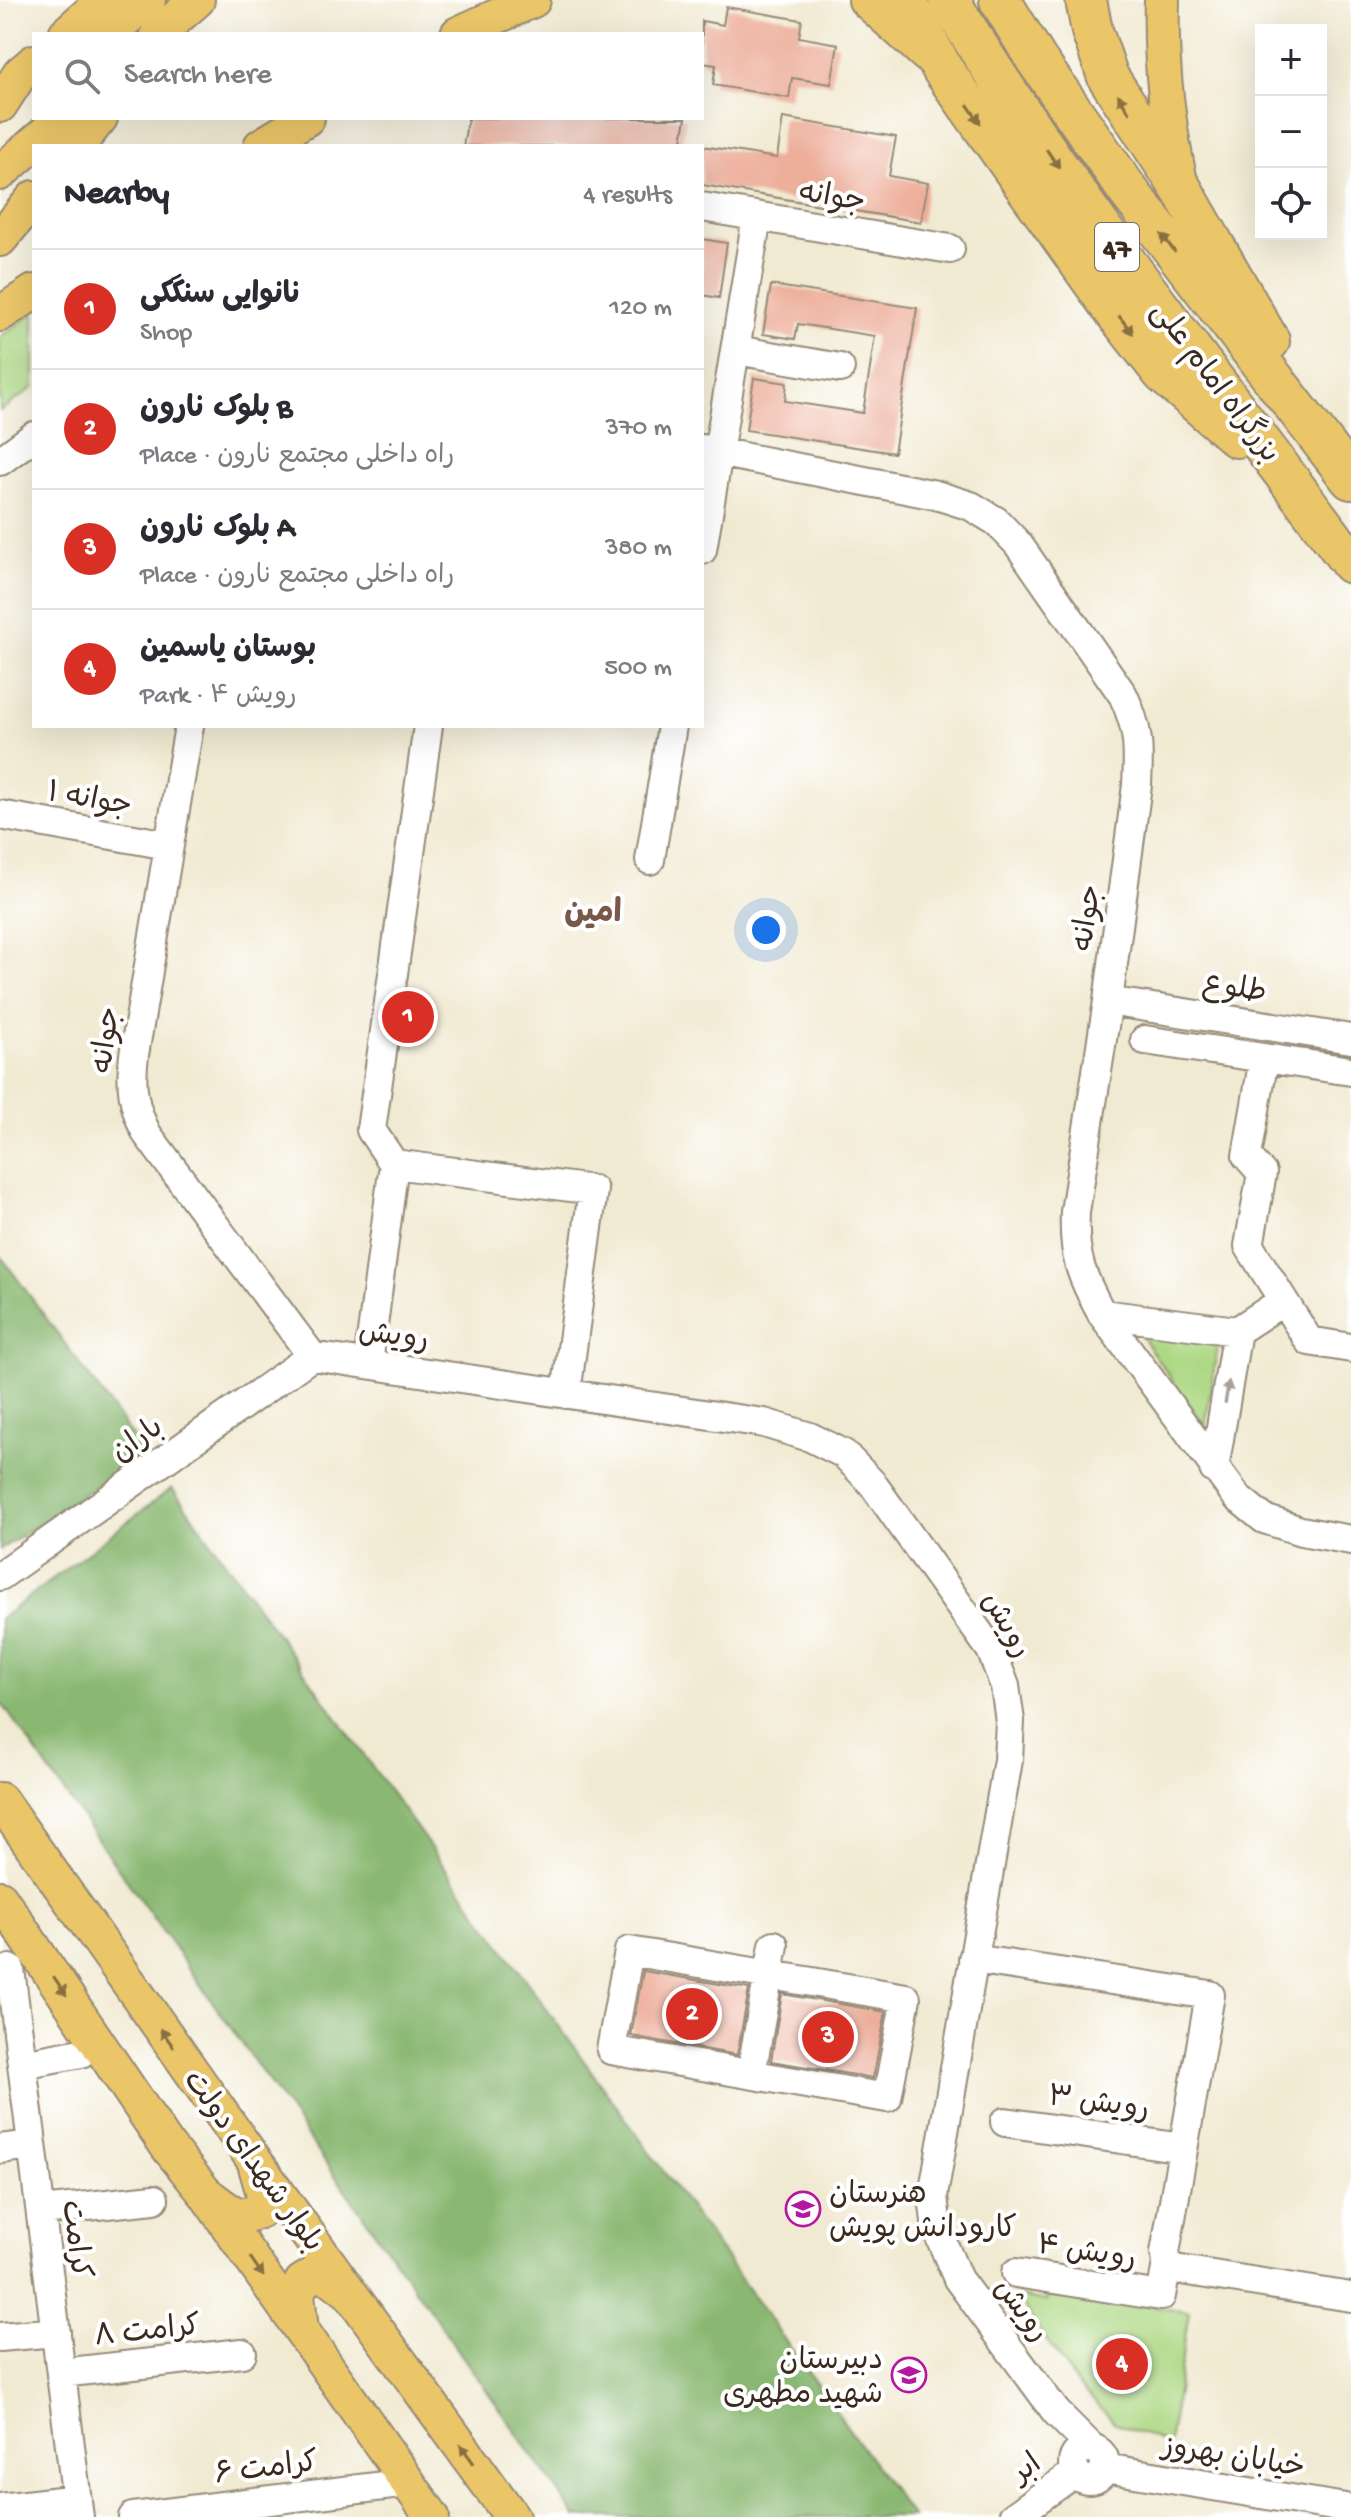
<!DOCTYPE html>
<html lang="en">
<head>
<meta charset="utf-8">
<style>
	body { margin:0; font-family:"Gochi Hand","Playpen Sans Arabic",sans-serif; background:#f7f7f7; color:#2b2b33 }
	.controls { position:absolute; right:24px; top:24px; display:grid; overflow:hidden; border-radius:0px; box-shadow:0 8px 32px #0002 }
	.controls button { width:72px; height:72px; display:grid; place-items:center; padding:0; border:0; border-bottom:2px solid #e1e1e2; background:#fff; color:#2b2b33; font:40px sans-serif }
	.you { position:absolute; left:766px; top:930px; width:28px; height:28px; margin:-20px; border:6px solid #fff; border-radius:50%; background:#1a73e8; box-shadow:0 0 0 12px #1a73e833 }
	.badge { display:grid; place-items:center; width:52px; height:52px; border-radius:50%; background:#d93025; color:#fff; font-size:26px; font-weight:700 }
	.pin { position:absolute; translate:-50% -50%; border:4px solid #fff; box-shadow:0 2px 8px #0006 }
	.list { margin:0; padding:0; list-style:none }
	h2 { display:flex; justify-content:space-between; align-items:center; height:104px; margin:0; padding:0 32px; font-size:34px }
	h2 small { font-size:26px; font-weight:400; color:#7c7c81 }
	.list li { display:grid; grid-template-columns:52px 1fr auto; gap:24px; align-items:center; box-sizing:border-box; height:120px; padding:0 32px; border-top:2px solid #e1e1e2 }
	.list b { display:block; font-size:30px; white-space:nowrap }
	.list p { margin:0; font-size:26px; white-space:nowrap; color:#7c7c81 }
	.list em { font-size:26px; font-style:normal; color:#7c7c81 }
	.icon { flex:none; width:44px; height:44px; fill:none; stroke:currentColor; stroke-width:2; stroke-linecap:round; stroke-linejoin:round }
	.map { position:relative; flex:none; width:1351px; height:2517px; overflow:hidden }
	.search { position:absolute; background:#fff; box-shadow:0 8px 32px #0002; left:32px; top:32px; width:672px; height:88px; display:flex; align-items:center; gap:20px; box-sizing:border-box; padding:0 28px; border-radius:0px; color:#7c7c81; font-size:30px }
	.panel { position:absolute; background:#fff; box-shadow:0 8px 32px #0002; left:32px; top:144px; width:672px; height:584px; border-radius:0px }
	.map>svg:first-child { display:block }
	.green { fill:#add884; stroke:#748151; stroke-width:2 }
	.forest { fill:#8ab872; stroke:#627148; stroke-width:2 }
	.building { fill:#edae9a }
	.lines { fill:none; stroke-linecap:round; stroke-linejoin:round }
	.minor-casing { stroke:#968a78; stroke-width:32 }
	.major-casing { stroke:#968a78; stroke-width:38 }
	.highway-casing { stroke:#968a78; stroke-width:44 }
	.minor { stroke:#fff; stroke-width:28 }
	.major { stroke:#ebc669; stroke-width:34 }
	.highway { stroke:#ebc669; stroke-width:40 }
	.oneway { fill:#8a7040 }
	.oneway2 { fill:#a79f9a }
	.labels { text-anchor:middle; stroke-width:8; stroke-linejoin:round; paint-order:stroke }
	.shield { fill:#fff; stroke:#766a62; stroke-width:2 }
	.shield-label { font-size:28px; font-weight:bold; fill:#3b2a1e }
	.street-label { font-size:30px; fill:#3b2a1e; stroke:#fff }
	.poi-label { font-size:30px; fill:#3b2a1e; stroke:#fff; text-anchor:start }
	.neighbourhood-label { font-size:32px; font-weight:bold; fill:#795849; stroke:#fff }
</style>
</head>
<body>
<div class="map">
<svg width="1351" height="2517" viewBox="0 0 1351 2517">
	<rect width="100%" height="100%" fill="#fff"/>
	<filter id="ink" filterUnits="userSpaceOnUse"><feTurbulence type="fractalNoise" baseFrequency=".0125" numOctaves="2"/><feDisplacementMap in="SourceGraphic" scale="16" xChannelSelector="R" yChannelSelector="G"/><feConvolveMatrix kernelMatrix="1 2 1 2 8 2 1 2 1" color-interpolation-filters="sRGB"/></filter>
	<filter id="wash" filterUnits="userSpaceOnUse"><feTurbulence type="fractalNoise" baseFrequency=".006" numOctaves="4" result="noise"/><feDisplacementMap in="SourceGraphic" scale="32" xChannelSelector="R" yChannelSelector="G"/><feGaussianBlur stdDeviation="1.8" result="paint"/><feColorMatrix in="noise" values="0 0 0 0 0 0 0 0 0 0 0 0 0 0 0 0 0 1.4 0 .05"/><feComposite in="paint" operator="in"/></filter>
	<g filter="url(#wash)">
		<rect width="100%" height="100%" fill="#f1ead2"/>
		<path class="green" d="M34,313V387L0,411V337Z
			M1139,1333L1218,1344L1205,1427Z
			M1048,2291L1189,2311L1169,2444L1115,2423L1077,2384L1016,2295L1046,2301Z"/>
		<path class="forest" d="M0,1255L145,1453L0,1550Z
			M172,1488L912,2517H576L0,1701V1619Z"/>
		<g id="blocks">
			<path class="building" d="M726,7L802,20L799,37L838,44L831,84L792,78L789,98L713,85L716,65L702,63V21L723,25Z
				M468,118H686L681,146H463Z
				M783,118L896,137L889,176L928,183L921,222L702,185V146L777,158Z
				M702,239L727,243L719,298L702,295Z
				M771,285L917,308L894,453L746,430L754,378L787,383L785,401L863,413L875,336L798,324L795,339L763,334Z
				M643,1971L749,1989L737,2055L631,2036Z
				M782,1994L886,2012L873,2078L771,2061Z"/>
		</g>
	</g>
	<g filter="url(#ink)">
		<use href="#blocks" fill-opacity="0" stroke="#968a78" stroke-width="2"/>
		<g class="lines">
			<g class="minor-casing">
				<path id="minor" d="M702,207L950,249
					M736,350L840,368
					M702,449L936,495L971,506L996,521L1018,544L1123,695C1139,729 1139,748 1137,785L1108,1001L1075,1212C1073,1256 1081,1276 1102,1314L1237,1497L1264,1519L1301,1531L1351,1540
					M0,461L34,436
					M702,550L757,217
					M189,726L134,1055C130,1085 133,1107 147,1134L312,1356
					M0,815L168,845
					M650,860L672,726
					M1108,1001L1351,1039
					M1145,1040L1264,1058
					M1351,1071L1264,1058L1247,1156L1262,1173L1249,1246L1309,1341L1351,1348
					M394,1164L593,1190L566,1394
					M1102,1314L1237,1331L1214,1469
					M1237,1331L1283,1301
					M312,1356L764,1423L810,1437L844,1454L872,1483L991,1650L1005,1686L1010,1721L1008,1760L933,2196L937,2230L958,2279L1056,2412L1092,2448
					M368,1364L394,1164L371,1130L428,726
					M0,1576L312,1356
					M629,1951L906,1998L887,2098L611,2050Z
					M973,1959L1210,1995L1165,2253L1167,2263L1175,2269L1351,2297
					M10,1969L79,2517
					M22,2064L81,2053
					M751,2074L774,1945
					M1005,2122L1183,2148
					M0,2149L32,2145
					M41,2211L154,2199
					M1016,2273L1161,2296L1167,2263
					M0,2337L56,2332
					M61,2373L242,2353
					M1073 2464a16 16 0 1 1 32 0a16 16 0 1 1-32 0Z
					M1105,2468L1351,2509
					M0,2508L77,2499
					M133,2517L408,2483
					M1013,2517L1076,2472"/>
			</g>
			<g class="major-casing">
				<path id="major" d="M866,0L928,56
					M1162,0C1160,62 1167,122 1180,182
					M66,34L104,0
					M108,34L148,0
					M158,34L197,0
					M458,34L533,0
					M0,105L20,74L34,62
					M77,146L100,118
					M261,146L307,118
					M0,173L63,118
					M0,239L34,198
					M0,314L34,292
					M0,1800L254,2160L512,2517
					M0,1898L168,2147L206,2194L432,2517
					M209,2196C228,2210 238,2222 261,2210L264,2194L256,2167
					M301,2330L297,2294L302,2282L315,2274L331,2278L349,2292"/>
			</g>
			<g class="highway-casing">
				<path id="highway" d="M904,0L943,70L1109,304L1163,373L1237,437
					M949,0C1068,198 1215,378 1351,563
					M1000,0L1036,59L1129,192L1351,479
					M1086,0L1092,31L1108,77L1182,190L1269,341"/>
			</g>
			<use href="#minor" class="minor"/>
			<use href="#major" class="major"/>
			<use href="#highway" class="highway"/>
		</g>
		<defs><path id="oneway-solid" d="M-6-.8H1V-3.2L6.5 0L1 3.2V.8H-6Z" transform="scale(2)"/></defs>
		<g class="oneway">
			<use href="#oneway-solid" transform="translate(1124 104) rotate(-122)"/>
			<use href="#oneway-solid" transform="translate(974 114) rotate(55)"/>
			<use href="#oneway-solid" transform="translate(1053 159) rotate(56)"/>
			<use href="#oneway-solid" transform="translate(1168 243) rotate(-128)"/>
			<use href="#oneway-solid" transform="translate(1126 325) rotate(52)"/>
			<use href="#oneway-solid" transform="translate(60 1986) rotate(56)"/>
			<use href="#oneway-solid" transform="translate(167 2038) rotate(-126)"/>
			<use href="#oneway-solid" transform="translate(257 2267) rotate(55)"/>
			<use href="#oneway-solid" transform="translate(467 2454) rotate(-126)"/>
		</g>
		<use class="oneway2" href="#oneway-solid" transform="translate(1227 1392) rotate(-81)"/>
	</g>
	<defs>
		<g id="school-ring" transform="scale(1.8)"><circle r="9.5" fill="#fff" stroke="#b5179e" stroke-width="1.5"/><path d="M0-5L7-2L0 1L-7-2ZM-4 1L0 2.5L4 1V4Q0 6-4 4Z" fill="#b5179e"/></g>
	</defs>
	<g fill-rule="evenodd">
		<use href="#school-ring" x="803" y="2209"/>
		<use href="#school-ring" x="909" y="2375"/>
	</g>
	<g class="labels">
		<rect class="shield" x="1095" y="223" width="44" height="48" rx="6"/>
		<g class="shield-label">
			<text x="1117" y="257">47</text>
		</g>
		<g class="street-label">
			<text transform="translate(832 195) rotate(9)" y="10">جوانه</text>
			<text transform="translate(1217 381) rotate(53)" y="10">بزرگراه امام علی</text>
			<text transform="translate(90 797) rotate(10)" y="10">جوانه ۱</text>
			<text transform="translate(1085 918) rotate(-82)" y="10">جوانه</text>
			<text transform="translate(1235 986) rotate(9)" y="10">طلوع</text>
			<text transform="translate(104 1040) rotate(-83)" y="10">جوانه</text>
			<text transform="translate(394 1334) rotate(8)" y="10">رویش</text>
			<text transform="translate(136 1438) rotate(-35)" y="10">باران</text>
			<text transform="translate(1008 1624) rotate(60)" y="10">رویش</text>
			<text transform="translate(1099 2101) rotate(8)" y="10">رویش ۳</text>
			<text transform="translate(255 2160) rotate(54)" y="10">بلوار شهدای دولت</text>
			<text transform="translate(78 2239) rotate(83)" y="10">کرامت</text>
			<text transform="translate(1087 2250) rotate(9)" y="10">رویش ۴</text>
			<text transform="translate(1023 2309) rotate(53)" y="10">رویش</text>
			<text transform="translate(147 2329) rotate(-6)" y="10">کرامت ۸</text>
			<text transform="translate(1234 2455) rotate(9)" y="10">خیابان بهروز</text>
			<text transform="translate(266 2466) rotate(-7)" y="10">کرامت ۶</text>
			<text transform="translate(1025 2467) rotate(-36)" y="10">ابر</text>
		</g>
		<g class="poi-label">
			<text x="829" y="2202">هنرستان<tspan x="829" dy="34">کارودانش پویش</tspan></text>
			<text x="883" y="2368" text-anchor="end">دبیرستان<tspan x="883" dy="34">شهید مطهری</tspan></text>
		</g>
		<g class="neighbourhood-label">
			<text x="593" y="921">امین</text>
		</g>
	</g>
</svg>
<div class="controls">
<button>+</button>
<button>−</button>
<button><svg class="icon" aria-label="locate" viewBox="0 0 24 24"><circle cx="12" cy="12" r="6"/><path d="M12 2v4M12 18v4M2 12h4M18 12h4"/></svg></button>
</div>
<div class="you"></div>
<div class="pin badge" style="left:408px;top:1017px">1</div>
<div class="pin badge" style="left:692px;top:2014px">2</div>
<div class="pin badge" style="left:828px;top:2037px">3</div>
<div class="pin badge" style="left:1122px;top:2364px">4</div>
<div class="search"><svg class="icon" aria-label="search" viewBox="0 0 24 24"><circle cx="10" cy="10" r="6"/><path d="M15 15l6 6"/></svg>Search here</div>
<section class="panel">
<h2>Nearby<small>4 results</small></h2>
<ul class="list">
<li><span class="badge">1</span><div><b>نانوایی سنگکی</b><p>Shop</p></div><em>120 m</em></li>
<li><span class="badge">2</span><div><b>بلوک نارون B</b><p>Place · راه داخلی مجتمع نارون</p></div><em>370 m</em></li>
<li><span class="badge">3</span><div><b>بلوک نارون A</b><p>Place · راه داخلی مجتمع نارون</p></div><em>380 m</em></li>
<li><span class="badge">4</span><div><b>بوستان یاسمین</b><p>Park · رویش ۴</p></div><em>500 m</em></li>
</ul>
</section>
</div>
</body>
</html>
